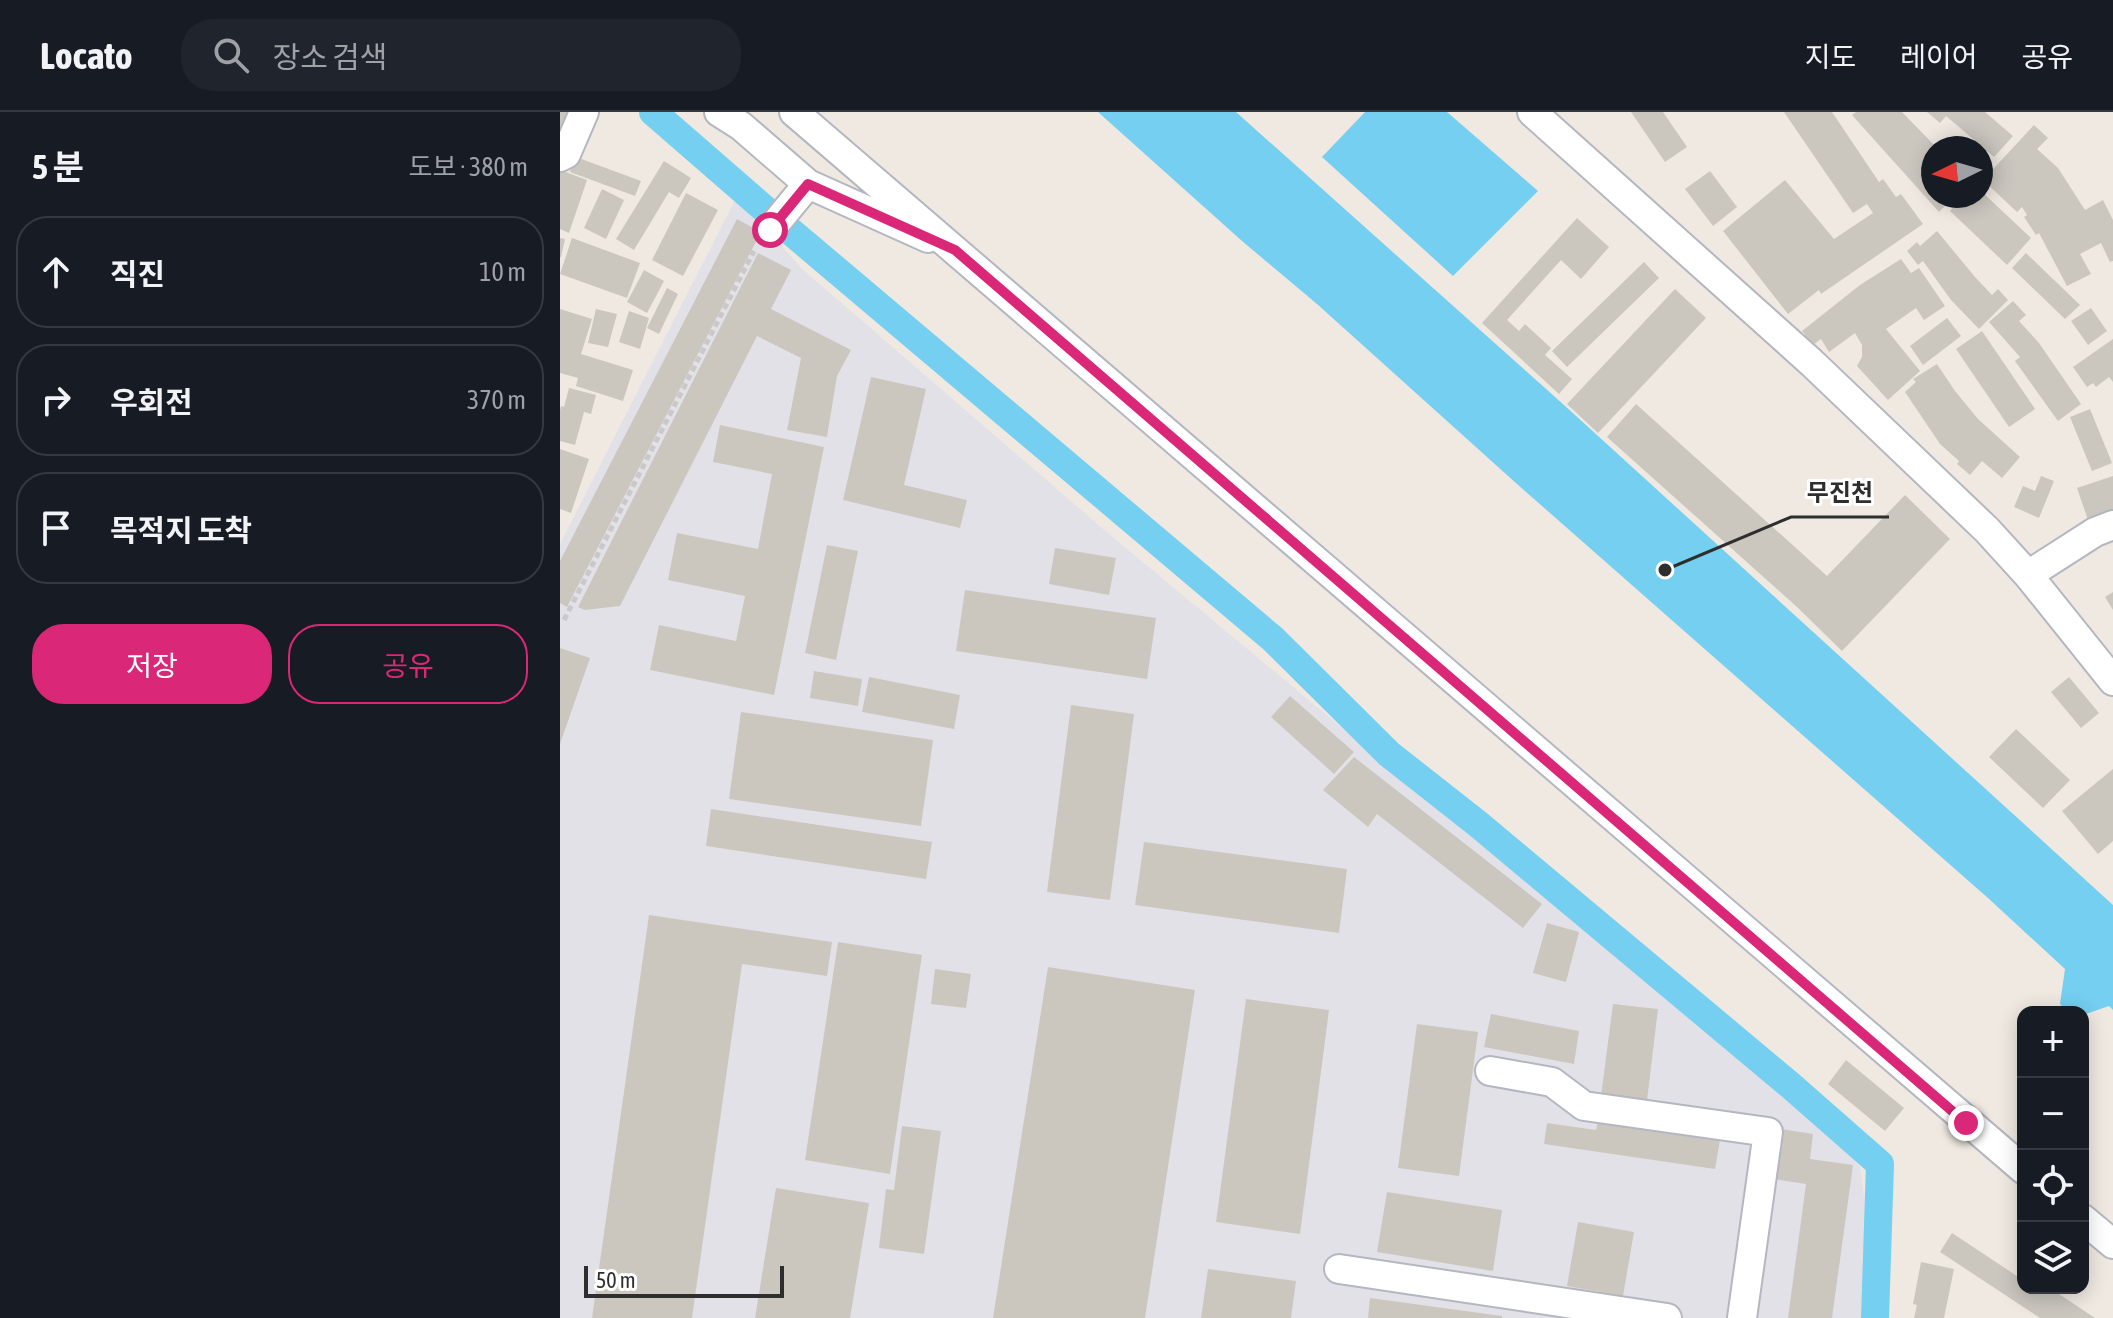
<!DOCTYPE html>
<html lang="ko">
<head>
<meta charset="utf-8">
<style>
	body { margin:0; font-family:"Asap Condensed","Noto Sans KR",sans-serif; background:#20242c; color:#f1f3f6 }
	.controls { position:absolute; right:24px; bottom:24px; display:grid; overflow:hidden; border-radius:16px; box-shadow:0 4px 20px #0003 }
	.controls button { width:72px; height:72px; display:grid; place-items:center; padding:0; border:0; border-bottom:2px solid #363941; background:#171b24; color:#f1f3f6; font:40px sans-serif }
	.compass { position:absolute; left:1361px; top:24px; width:72px; height:72px; border-radius:50%; background:#171b24; box-shadow:0 4px 20px #0003; rotate:265deg }
	.scale { position:absolute; left:24px; bottom:20px; width:200px; box-sizing:border-box; padding-left:8px; border:4px solid #2e2e2e; border-top:0; font-size:22px; line-height:28px; white-space:nowrap; color:#2e2e2e; -webkit-text-stroke:6px #fff; paint-order:stroke }
	.stop { position:absolute; width:24px; height:24px; margin:-18px; border:6px solid #db2777; border-radius:50%; background:#fff }
	.stop.end { background:#db2777; border-color:#fff; box-shadow:0 2px 8px #0008 }
	.list { margin:0; padding:0; list-style:none }
	h2 { display:flex; justify-content:space-between; align-items:center; height:104px; margin:0; padding:0 32px; font-size:34px }
	h2 small { font-size:26px; font-weight:400; color:#9ea1a6 }
	.list li { display:grid; grid-template-columns:52px 1fr auto; gap:24px; align-items:center; box-sizing:border-box; height:112px; margin:0 16px 16px; padding:0 16px; border:2px solid #363941; border-radius:32px }
	.list b { display:block; font-size:30px; white-space:nowrap }
	.list em { font-size:26px; font-style:normal; color:#9ea1a6 }
	.actions { display:flex; gap:16px; padding:24px 32px }
	.actions a { flex:1; padding:18px 0; border:2px solid #db2777; border-radius:32px; text-align:center; font-size:28px; color:#db2777 }
	.actions .main { background:#db2777; color:#fff }
	.icon { flex:none; width:44px; height:44px; fill:none; stroke:currentColor; stroke-width:2; stroke-linecap:round; stroke-linejoin:round }
	.map { position:relative; flex:none; width:1553px; height:1206px; overflow:hidden }
	header { display:flex; align-items:center; gap:48px; box-sizing:border-box; height:112px; padding:0 40px; background:#171b24; border-bottom:2px solid #363941 }
	header strong { font-size:38px }
	nav { display:flex; gap:44px; margin-inline-start:auto; font-size:28px }
	.search { width:560px; height:72px; background:#20242c; display:flex; align-items:center; gap:20px; box-sizing:border-box; padding:0 28px; border-radius:32px; color:#9ea1a6; font-size:30px }
	main { display:flex }
	aside { flex:1; background:#171b24 }
	.map>svg:first-child { display:block }
	.industrial { fill:#e3e1e8 }
	.water { fill:#75cff0 }
	.lines { fill:none; stroke-linecap:round; stroke-linejoin:round }
	.canal { stroke:#75cff0; stroke-width:28 }
	.building { fill:#cbc7bf }
	.minor-casing { stroke:#b4b7c1; stroke-width:32 }
	.path { stroke:#c9c9c9; stroke-width:5; stroke-dasharray:6 4; stroke-linecap:butt }
	.minor { stroke:#fff; stroke-width:28 }
	.route { stroke:#db2777; stroke-width:10 }
	.leader { fill:none; stroke:#2e2e2e; stroke-width:3 }
	.callout-dot { fill:#2e2e2e; stroke:#fff; stroke-width:3 }
	.callout-label { font-size:24px; text-anchor:middle; font-weight:bold; fill:#2e2e2e; stroke:#fff; stroke-width:6; stroke-linejoin:round; paint-order:stroke }
</style>
</head>
<body>
<header>
<strong>Locato</strong>
<div class="search"><svg class="icon" aria-label="search" viewBox="0 0 24 24"><circle cx="10" cy="10" r="6"/><path d="M15 15l6 6"/></svg>장소 검색</div>
<nav><a>지도</a><a>레이어</a><a>공유</a></nav>
</header>
<main>
<aside>
<h2>5 분<small>도보 · 380 m</small></h2>
<ul class="list">
<li><svg class="icon" aria-label="ahead" viewBox="0 0 24 24"><path d="M12 20V5M6 11l6-6 6 6"/></svg><div><b>직진</b></div><em>10 m</em></li>
<li><svg class="icon" aria-label="right" viewBox="0 0 24 24"><path d="M7 20v-9h11M14 6l5 5-5 5"/></svg><div><b>우회전</b></div><em>370 m</em></li>
<li><svg class="icon" aria-label="arrive" viewBox="0 0 24 24"><path d="M6 21V4h12l-3 4 3 4H6"/></svg><div><b>목적지 도착</b></div></li>
</ul>
<div class="actions"><a class="main">저장</a><a>공유</a></div>
</aside>
<div class="map">
<svg width="1553" height="1206" viewBox="0 0 1553 1206">
	<rect width="100%" height="100%" fill="#efe9e1"/>
	<path class="industrial" d="M176,86L195,103L241,156L542,416L1267,1019L1300,1054L1306,1101L1301,1206H0V432Z"/>
	<path class="water" d="M538,0H676L1004,293L1553,793V898L1549,894L1523,903V900H1508L1500,892L1505,857L1428,786L957,372L757,192L682,129Z
		M805,0H887L978,79L893,164L762,45Z"/>
	<g class="lines">
		<path class="canal" d="M93,0L223,113L713,527L829,642L918,712L1230,973L1320,1052L1315,1206"/>
	</g>
	<path class="building" d="M0,0H17L11,21L0,18Z
		M1071,0H1103L1127,35L1105,50Z
		M1224,0H1272L1319,70L1323,67L1336,85L1341,82L1363,112L1261,182L1259,178L1228,202L1163,119L1225,68L1274,127L1313,101L1307,92L1293,101Z
		M1296,0H1342L1377,36H1373V84H1395L1379,100L1292,3Z
		M1367,0H1425L1453,24L1434,45L1386,4L1380,11Z
		M1474,13L1488,26L1477,37L1498,56L1525,98L1543,88L1553,108V149L1550,150L1541,131L1520,142L1531,162L1507,174L1479,121L1476,123L1464,105L1467,103L1462,95L1457,100L1423,68Z
		M16,45L81,69L75,84L10,60Z
		M104,49L131,66L119,86L109,80L74,138L56,127Z
		M0,58L27,68L9,121L0,117Z
		M1150,59L1177,95L1153,114L1125,77Z
		M42,77L64,88L46,127L24,116Z
		M1421,79L1471,126L1447,153L1390,99L1403,84H1421Z
		M126,81L158,98L123,164L92,148Z
		M1017,106L1049,135L1021,167L1001,148L947,208L959,219L965,212L991,236L985,243L1012,267L999,282L922,211Z
		M177,107L201,120L7,495L0,491V449Z
		M1377,119L1415,165L1432,183L1438,177L1448,188L1419,217L1391,188L1363,149L1358,153L1347,139L1357,130L1360,134Z
		M0,126L5,127L1,145H0Z
		M12,126L80,151L67,186L0,162Z
		M198,141L231,158L211,197L291,238L277,264L267,325L227,318L241,246L197,224L60,494L25,498L18,495Z
		M1466,141L1520,193L1505,207L1452,156Z
		M1341,147L1351,161L1359,156L1385,194L1364,208L1356,196L1326,217L1360,259L1328,288L1297,254L1302,245V233L1295,221L1269,240L1261,227L1253,233L1242,219L1300,173Z
		M1084,150L1099,166L1007,255L992,239Z
		M84,158L104,169L87,201L67,190Z
		M107,176L118,182L99,222L87,216Z
		M1115,177L1146,206L1038,321L1007,292Z
		M1453,189L1466,203L1459,209L1479,231L1521,292L1498,309L1455,249L1460,245L1429,210Z
		M1531,196L1547,219L1528,233L1511,209Z
		M0,197L32,207L21,242L73,258L63,289L16,274L18,266L0,261Z
		M36,197L57,202L48,235L28,231Z
		M69,199L89,206L80,237L59,230Z
		M1387,206L1401,224L1363,253L1350,234Z
		M1422,219L1475,297L1449,315L1396,237Z
		M1553,227V270L1549,265L1536,275L1533,271L1527,275L1513,255Z
		M1377,252L1395,279L1418,307L1460,345L1442,366L1422,349L1410,363L1397,352L1399,349L1380,332L1345,280L1356,270L1353,267Z
		M311,265L366,277L344,373L407,388L400,416L283,388Z
		M9,276L36,283L31,302L24,300L15,333L0,329V298L1,294L4,295Z
		M1076,292L1267,464L1345,383L1390,427L1282,539L1237,495L1047,325Z
		M1530,297L1552,351L1532,359L1510,305Z
		M160,313L264,335L214,583L90,558L99,513L176,529L185,484L108,468L117,421L198,437L212,362L153,350Z
		M0,337L29,347L11,401L0,397Z
		M1481,364L1494,369L1479,406L1454,395L1463,374L1475,379Z
		M1553,364V403L1529,411L1517,376Z
		M267,433L298,439L276,548L245,541Z
		M495,436L556,446L549,483L489,472Z
		M405,478L596,506L587,567L396,539Z
		M1553,480V498L1545,485Z
		M0,536L30,546L0,632Z
		M254,559L302,567L298,594L250,586Z
		M309,565L400,583L394,617L302,600Z
		M1509,565L1539,601L1521,616L1491,580Z
		M730,584L794,640L774,662L711,605Z
		M511,593L574,602L550,788L487,780Z
		M181,600L373,628L361,714L169,687Z
		M1456,617L1510,668L1483,696L1429,645Z
		M794,645L982,792L963,816L817,702L808,715L763,678Z
		M1553,657V729L1538,742L1502,699Z
		M151,697L372,730L366,767L146,734Z
		M584,730L787,757L779,821L575,793Z
		M89,803L272,830L267,864L182,852L132,1206H32Z
		M987,811L1019,820L1006,870L973,861Z
		M278,830L362,843L330,1062L245,1048Z
		M488,855L635,878L585,1206H433Z
		M375,857L411,862L406,896L371,892Z
		M686,887L769,898L740,1122L656,1110Z
		M1053,892L1098,897L1087,989L1041,984Z
		M931,902L1019,919L1014,952L924,935Z
		M857,912L918,920L899,1064L838,1056Z
		M1286,948L1344,996L1325,1019L1268,972Z
		M1038,1009L1160,1028L1155,1057L984,1032L987,1011L1036,1018Z
		M342,1014L381,1019L364,1142L319,1136L326,1077L334,1078Z
		M1221,1017L1253,1022L1250,1047L1293,1053L1272,1206H1228L1246,1072L1214,1067Z
		M216,1076L309,1091L290,1206H195Z
		M827,1080L942,1098L933,1159L817,1140Z
		M1018,1110L1074,1120L1063,1184L1007,1174Z
		M1392,1121L1463,1168V1176H1476L1483,1181L1486,1176H1490L1535,1206H1480L1380,1140Z
		M1361,1150L1394,1157L1384,1206H1354L1357,1193L1353,1192Z
		M648,1157L736,1169L731,1206H641Z
		M810,1186L942,1204V1206H808Z"/>
	<g class="lines">
		<g class="minor-casing">
			<path id="minor" d="M159,0L181,14L248,72L368,126
				M234,0L1463,1057
				M972,0L1252,251L1427,418L1468,463L1553,569
				M0,45L6,42L24,0
				M210,118L248,72
				M1468,463L1535,420L1553,413
				M930,959L992,970L1024,994L1208,1020L1182,1206
				M1523,1107L1553,1132
				M779,1157L1107,1206"/>
		</g>
		<path class="path" d="M4,508L194,139"/>
		<use href="#minor" class="minor"/>
	</g>
	<g class="lines">
		<path class="route" d="M210,118L248,72L395,138L1406,1011"/>
	</g>
	<path class="leader" d="M1105 458L1231 405H1329"/>
	<circle class="callout-dot" cx="1105" cy="458" r="8"/>
	<g class="callout-label">
		<text x="1280" y="389">무진천</text>
	</g>
</svg>
<div class="controls">
<button>+</button>
<button>−</button>
<button><svg class="icon" aria-label="locate" viewBox="0 0 24 24"><circle cx="12" cy="12" r="6"/><path d="M12 2v4M12 18v4M2 12h4M18 12h4"/></svg></button>
<button><svg class="icon" aria-label="layers" viewBox="0 0 24 24"><path d="M12 4l9 5-9 5-9-5zM3 14l9 5 9-5"/></svg></button>
</div>
<svg class="compass" viewBox="-18 -18 36 36"><path d="M0-13l5 13h-10z" fill="#e53935"/><path d="M0 13l5-13h-10z" fill="#9ea1a6"/></svg>
<div class="scale">50 m</div>
<div class="stop" style="left:210px;top:118px"></div>
<div class="stop end" style="left:1406px;top:1011px"></div>
</div>
</main>
</body>
</html>
